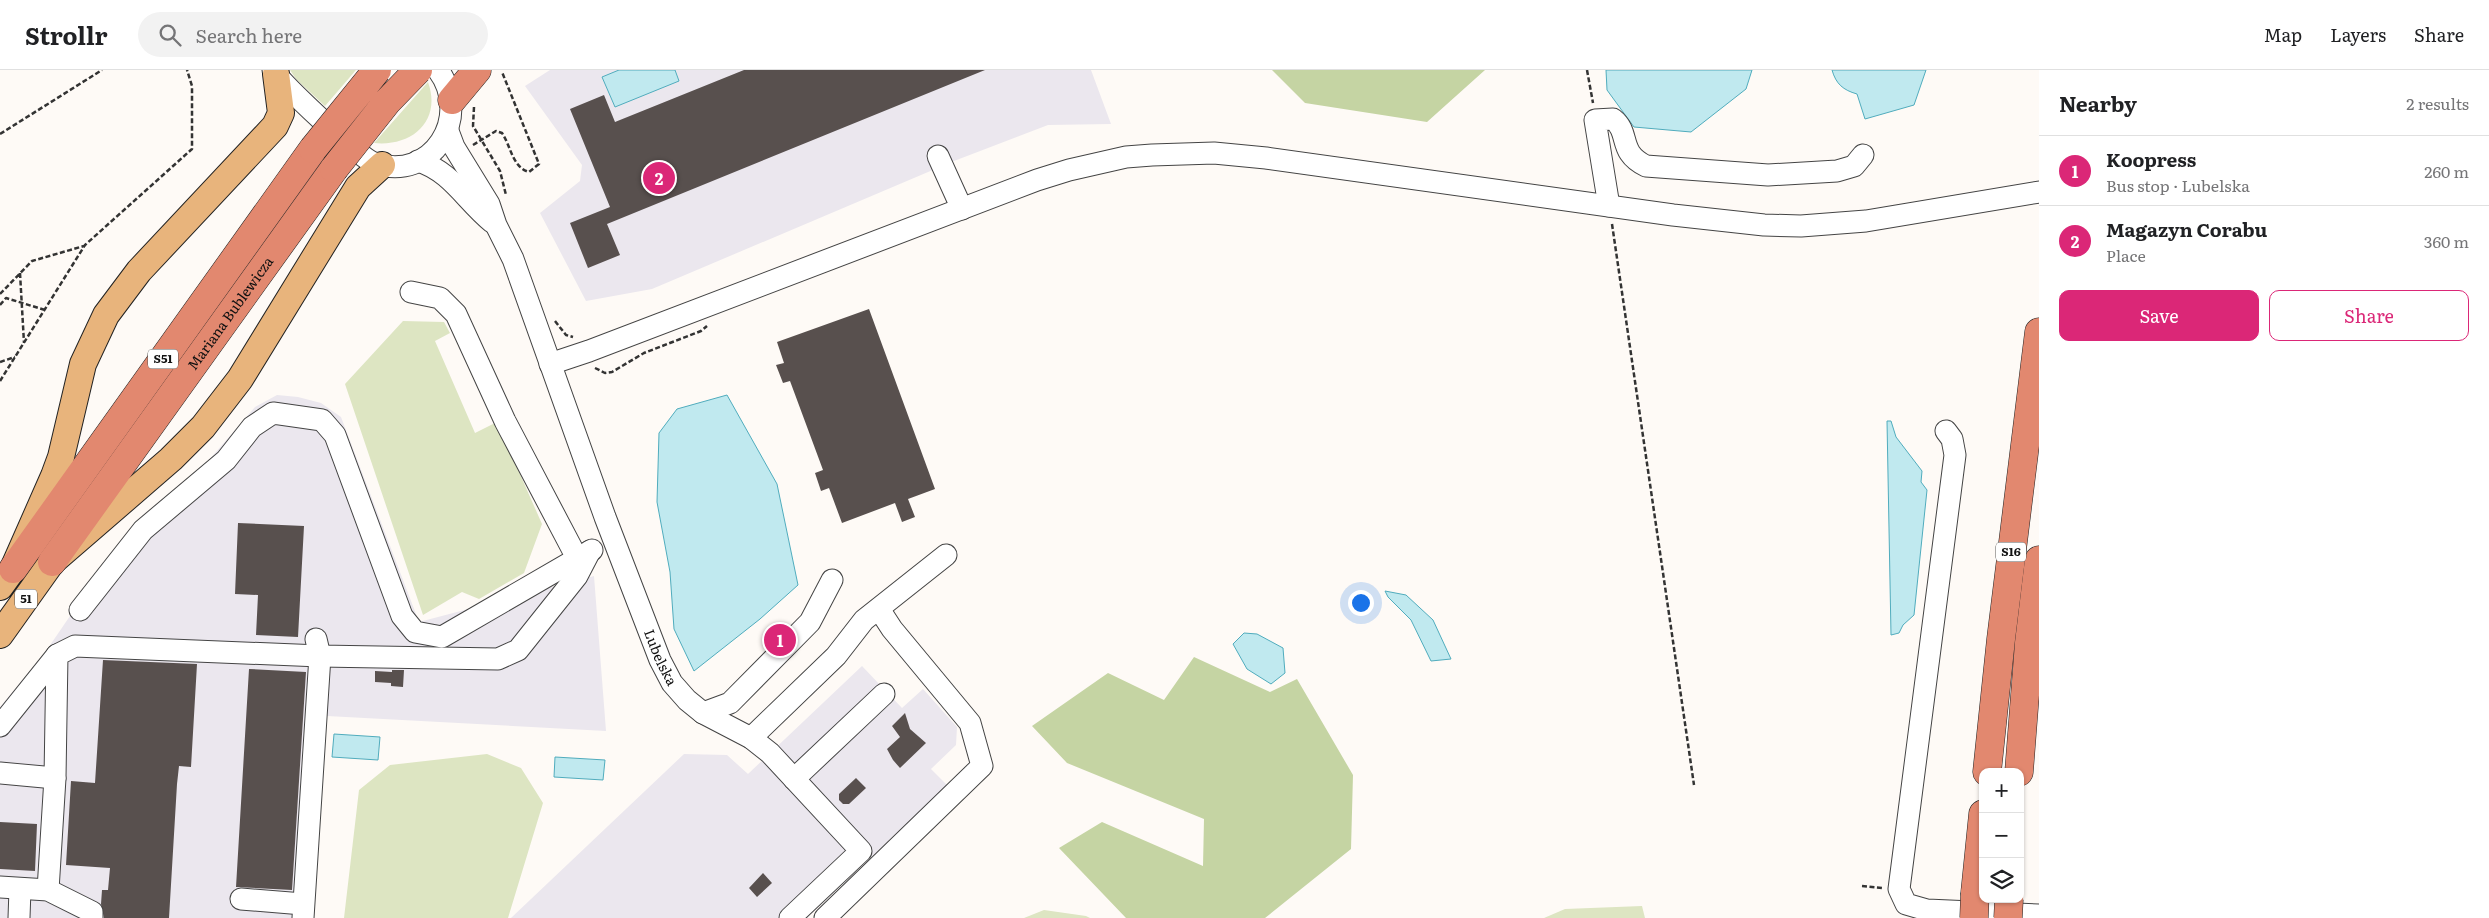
<!DOCTYPE html>
<html lang="en">
<head>
<meta charset="utf-8">
<style>
	body { margin:0; font-family:Literata,serif; background:#f2f2f2; color:#202124 }
	.controls { position:absolute; right:15px; bottom:15px; display:grid; overflow:hidden; border-radius:10px; box-shadow:0 1px 4px #0004 }
	.controls button { width:45px; height:45px; display:grid; place-items:center; padding:0; border:0; border-bottom:1px solid #e0e0e0; background:#fff; color:#202124; font:25px sans-serif }
	.you { position:absolute; left:1360px; top:532px; width:18px; height:18px; margin:-12px; border:4px solid #fff; border-radius:50%; background:#1a73e8; box-shadow:0 0 0 8px #1a73e833 }
	.badge { display:grid; place-items:center; width:32px; height:32px; border-radius:50%; background:#db2777; color:#fff; font-size:16px; font-weight:700 }
	.pin { position:absolute; translate:-50% -50%; border:2px solid #fff; box-shadow:0 1px 5px #0006 }
	.list { margin:0; padding:0; list-style:none }
	h2 { display:flex; justify-content:space-between; align-items:center; height:65px; margin:0; padding:0 20px; font-size:21px }
	h2 small { font-size:16px; font-weight:400; color:#757577 }
	.list li { display:grid; grid-template-columns:32px 1fr auto; gap:15px; align-items:center; box-sizing:border-box; height:70px; padding:0 20px; border-top:1px solid #e0e0e0 }
	.list b { display:block; font-size:19px; white-space:nowrap }
	.list p { margin:0; font-size:16px; white-space:nowrap; color:#757577 }
	.list em { font-size:16px; font-style:normal; color:#757577 }
	.actions { display:flex; gap:10px; padding:15px 20px }
	.actions a { flex:1; padding:11px 0; border:1px solid #db2777; border-radius:10px; text-align:center; font-size:18px; color:#db2777 }
	.actions .main { background:#db2777; color:#fff }
	.icon { flex:none; width:28px; height:28px; fill:none; stroke:currentColor; stroke-width:2; stroke-linecap:round; stroke-linejoin:round }
	.map { position:relative; flex:none; width:2039px; height:848px; overflow:hidden }
	header { display:flex; align-items:center; gap:30px; box-sizing:border-box; height:70px; padding:0 25px; background:#fff; border-bottom:1px solid #e0e0e0 }
	header strong { font-size:24px }
	nav { display:flex; gap:28px; margin-inline-start:auto; font-size:18px }
	.search { width:350px; height:45px; background:#f2f2f2; display:flex; align-items:center; gap:12px; box-sizing:border-box; padding:0 18px; border-radius:28px; color:#757577; font-size:19px }
	main { display:flex }
	aside { flex:1; background:#fff }
	.map>svg:first-child { display:block }
	.industrial { fill:#ebe7ee }
	.green { fill:#dde5c2 }
	.forest { fill:#c5d4a3 }
	.water { fill:#c0e9ef; stroke:#50acbd }
	.building { fill:#58504e }
	.lines { fill:none; stroke-linecap:round; stroke-linejoin:round }
	.minor-casing { stroke:#444; stroke-width:23 }
	.major-casing { stroke:#222; stroke-width:28 }
	.highway-casing { stroke:#222; stroke-width:29 }
	.path { stroke:#333; stroke-width:2.5; stroke-dasharray:5 2.5; stroke-linecap:butt }
	.minor { stroke:#fff; stroke-width:21 }
	.major { stroke:#e8b47c; stroke-width:26 }
	.highway { stroke:#e2886f; stroke-width:28 }
	.highway-bridge-casing { stroke:#222; stroke-width:29; stroke-linecap:butt }
	.highway-bridge { stroke:#e2886f; stroke-width:28 }
	.labels { text-anchor:middle; stroke-width:5; stroke-linejoin:round; paint-order:stroke }
	.shield { fill:#fff; stroke:#585858; stroke-width:1 }
	.shield-label { font-size:12px; font-weight:bold; fill:#111 }
	.street-label { font-size:14px; fill:#111; stroke:#fff }
</style>
</head>
<body>
<header>
<strong>Strollr</strong>
<div class="search"><svg class="icon" aria-label="search" viewBox="0 0 24 24"><circle cx="10" cy="10" r="6"/><path d="M15 15l6 6"/></svg>Search here</div>
<nav><a>Map</a><a>Layers</a><a>Share</a></nav>
</header>
<main>
<div class="map">
<svg width="2039" height="848" viewBox="0 0 2039 848">
	<rect width="100%" height="100%" fill="#fefaf6"/>
	<path class="industrial" d="M550,0H1091L1111,54L1048,55L954,91L652,219L586,231L540,143L580,111L582,95L525,16Z
		M277,325L298,327L321,333L341,347L419,552L594,506L606,661L327,646L309,848H0V637L44,584L109,489L202,398L255,337Z
		M862,596L902,638L923,619L957,657L956,675L931,699L947,715L807,848H511L684,684L727,685L748,704Z"/>
	<path class="green" d="M290,0H356L325,36L296,9Z
		M428,12C442,51 412,77 374,73Z
		M403,251L444,252L450,263L435,271L475,363L497,352L542,454L524,503L479,529L462,522L423,545L345,314Z
		M487,684L521,698L543,733L508,848H344L359,720L390,695Z
		M1642,836L1645,848H1544L1565,839Z
		M1044,840L1086,846L1090,848H1024Z"/>
	<path class="forest" d="M1272,0H1485L1427,52L1305,33Z
		M1194,587L1270,622L1297,609L1353,705L1351,779L1265,848H1126L1059,778L1102,752L1203,796L1204,749L1067,693L1032,656L1108,603L1164,630Z"/>
	<path class="water" d="M619,0H675L679,11L615,37L602,7Z
		M1606,0H1752L1746,19L1691,62L1634,57L1607,20Z
		M1832,0H1926L1914,35L1865,49L1857,24C1843,20 1836,14 1832,0Z
		M727,325L777,414L798,515L760,549L694,601L674,559L670,502L657,432L659,363L677,339Z
		M1887,351H1891L1896,367L1922,401L1921,412L1927,420L1914,545L1903,555L1899,563L1891,565Z
		M1385,521L1406,525L1433,550L1451,589L1431,591L1411,550L1388,527Z
		M1244,563L1257,564L1283,578L1285,603L1271,614L1247,599L1233,574Z
		M334,664L380,667L378,690L332,687Z
		M555,687L605,690L603,710L554,707Z"/>
	<path class="building" d="M744,0H985L607,154L620,185L588,198L570,153L610,137L570,39L604,25L615,52Z
		M869,239L935,419L908,429L915,447L902,452L895,433L842,453L829,418L821,421L815,403L823,400L790,311L783,313L776,295L784,293L777,272Z
		M238,453L304,456L298,567L256,565L258,525L235,524Z
		M103,590L197,594L191,697L179,696L177,714L169,848H104L101,834L102,820H108L110,798L66,795L71,711L95,713Z
		M249,599L306,602L292,820L236,817Z
		M392,600H404L403,617L391,616V613L375,612V601L392,602Z
		M905,643L910,659L926,673L900,698L893,690L887,679L900,667L892,656Z
		M856,708L866,718L849,734H843L839,730V724Z
		M0,752L37,754L35,801L0,799Z
		M763,803L772,813L757,827L749,818Z"/>
	<g class="lines">
		<g class="minor-casing">
			<g id="minor">
				<path d="M273,0C282,14 360,88 374,93C432,113 473,47 438,0"/>
				<path id="s1" d="M448,61L454,77L489,134L496,155L513,189L605,447L660,590L672,613L687,630L703,643L751,668L770,683L861,781L790,848"/>
				<path d="M938,86L962,139"/>
				<path d="M418,91C451,101 466,131 492,152"/>
				<path d="M1609,136L1595,50L1613,49C1631,63 1617,82 1646,96L1768,105L1837,101L1854,96L1863,85"/>
				<path d="M411,222L440,228L456,244L505,351L577,488"/>
				<path d="M550,294L589,281L1037,110L1069,100L1126,87L1152,85L1214,83L1266,88L1673,145L1764,155L1801,156L1866,151L2039,122"/>
				<path d="M1946,361L1952,369L1955,385L1899,819L1906,834L1927,840L2039,845"/>
				<path d="M80,540L143,460L226,390L252,357L273,343L322,350L335,365L402,546L415,562L442,567L592,480"/>
				<path d="M703,643L730,633L810,552L832,510"/>
				<path d="M0,656L57,585"/>
				<path d="M751,668L836,586L864,550L946,485"/>
				<path d="M0,703L55,708"/>
				<path d="M794,709L884,624"/>
				<path d="M0,817L48,820L92,842V848"/>
				<path d="M48,820L55,708L57,585L75,576L320,586L498,589L518,580L577,506L590,481"/>
				<path d="M241,829L303,834"/>
				<path d="M19,848L20,819"/>
				<path d="M303,848L320,586L316,569"/>
				<path d="M825,848L982,696L970,653L892,559L879,539"/>
			</g>
		</g>
		<g class="major-casing">
			<path id="major" d="M0,517L13,499L54,406L61,387L83,294L106,245L139,201L275,56L281,43L276,4
				M0,565L52,492L171,389L203,357L240,309L358,117L382,95"/>
		</g>
		<g class="highway-casing">
			<g id="highway">
				<path d="M452,30L477,0"/>
				<path id="s2" d="M52,492L334,99"/>
				<path d="M13,499L313,79"/>
				<path d="M1987,702L2001,569L2039,262"/>
				<path d="M2019,702L2029,573L2039,490"/>
				<path d="M1975,823L1983,744"/>
			</g>
		</g>
		<path class="path" d="M1587,0L1593,33
			M474,37L473,56L500,101L506,125
			M0,64L102,0
			M473,75L496,61L502,63C511,76 512,97 529,102L539,94L502,2
			M1612,154L1694,715
			M20,203L24,273
			M0,224L32,191L84,176
			M0,235L6,228L45,240
			M555,251L566,265L573,267
			M0,292L15,287
			M595,298L605,303L612,302L644,283L701,261L707,256
			M0,311L85,175L192,79V16L187,0
			M1862,816L1883,818"/>
		<use href="#minor" class="minor"/>
		<use href="#major" class="major"/>
		<use href="#highway" class="highway"/>
		<g class="highway-bridge-casing">
			<path id="highway-bridge" d="M313,79L377,0
				M334,99L387,32L418,0
				M1974,848L1975,823
				M2008,848L2009,829"/>
		</g>
		<use href="#highway-bridge" class="highway-bridge"/>
	</g>
	<g class="labels">
		<g class="shield">
			<rect x="148" y="279.5" width="30" height="19" rx="4"/>
			<rect x="1996" y="472.5" width="30" height="19" rx="4"/>
			<rect x="15" y="519.5" width="22" height="19" rx="4"/>
		</g>
		<g class="shield-label">
			<text x="163" y="293">S51</text>
			<text x="2011" y="486">S16</text>
			<text x="26" y="533">51</text>
		</g>
		<g class="street-label">
			<text dy="5" stroke="none"><textPath href="#s2" startOffset="306">Mariana Bublewicza</textPath></text>
			<text dy="5" stroke="none"><textPath href="#s1" startOffset="569">Lubelska</textPath></text>
		</g>
	</g>
</svg>
<div class="controls">
<button>+</button>
<button>−</button>
<button><svg class="icon" aria-label="layers" viewBox="0 0 24 24"><path d="M12 4l9 5-9 5-9-5zM3 14l9 5 9-5"/></svg></button>
</div>
<div class="you"></div>
<div class="pin badge" style="left:780px;top:570px">1</div>
<div class="pin badge" style="left:659px;top:108px">2</div>
</div>
<aside>
<h2>Nearby<small>2 results</small></h2>
<ul class="list">
<li><span class="badge">1</span><div><b>Koopress</b><p>Bus stop · Lubelska</p></div><em>260 m</em></li>
<li><span class="badge">2</span><div><b>Magazyn Corabu</b><p>Place</p></div><em>360 m</em></li>
</ul>
<div class="actions"><a class="main">Save</a><a>Share</a></div>
</aside>
</main>
</body>
</html>
